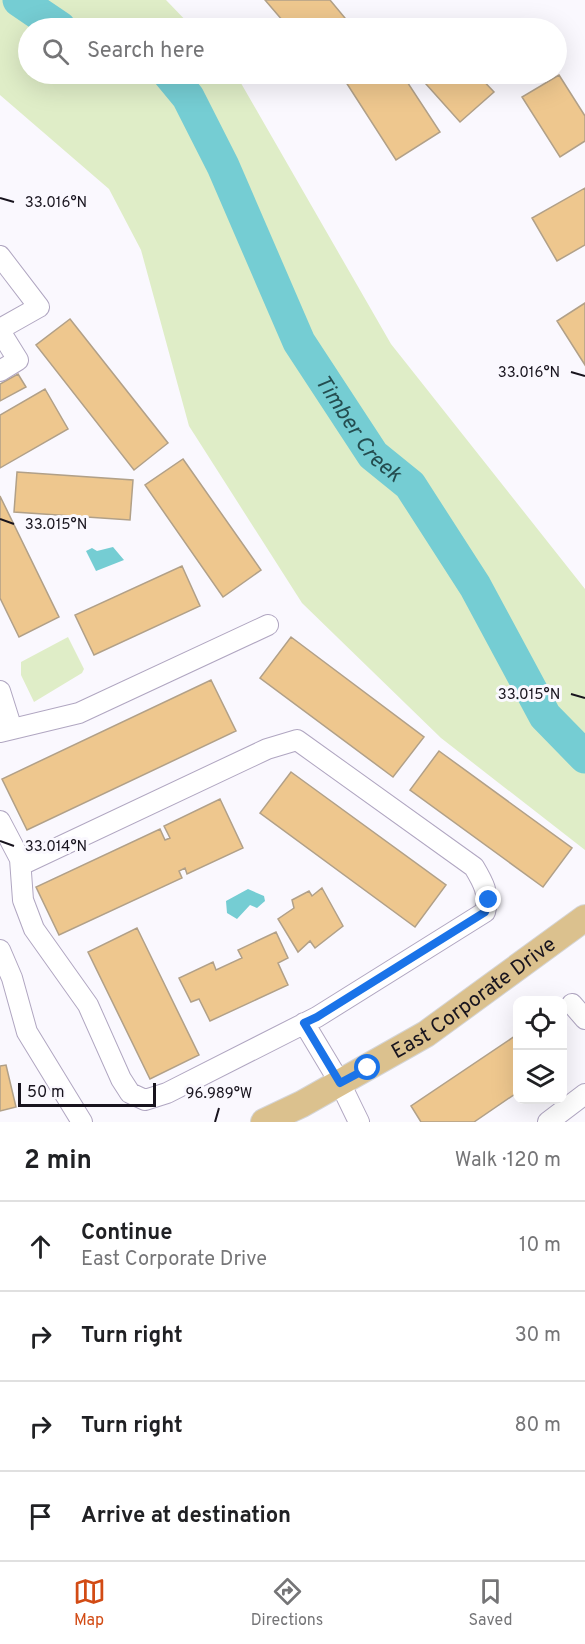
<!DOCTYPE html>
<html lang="en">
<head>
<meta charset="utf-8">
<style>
	body { margin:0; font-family:Overpass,sans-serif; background:#f2f2f2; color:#202124 }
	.controls { position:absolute; right:18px; bottom:18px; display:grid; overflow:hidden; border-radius:12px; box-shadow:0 6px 24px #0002 }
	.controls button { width:54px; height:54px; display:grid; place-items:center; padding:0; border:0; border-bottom:2px solid #e0e0e0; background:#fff; color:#202124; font:30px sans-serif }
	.scale { position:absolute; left:18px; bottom:15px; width:138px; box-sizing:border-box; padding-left:6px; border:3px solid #18141e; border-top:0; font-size:16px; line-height:21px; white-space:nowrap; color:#18141e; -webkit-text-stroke:4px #faf8fe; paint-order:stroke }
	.stop { position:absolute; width:18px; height:18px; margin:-14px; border:4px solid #1a73e8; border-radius:50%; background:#fff }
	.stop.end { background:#1a73e8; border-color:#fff; box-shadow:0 2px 6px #0008 }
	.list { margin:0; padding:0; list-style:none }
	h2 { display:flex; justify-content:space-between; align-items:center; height:78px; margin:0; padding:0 24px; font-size:26px }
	h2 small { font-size:20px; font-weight:400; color:#757577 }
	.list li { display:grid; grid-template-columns:39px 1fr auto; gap:18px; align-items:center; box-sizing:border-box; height:90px; padding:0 24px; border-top:2px solid #e0e0e0 }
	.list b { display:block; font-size:22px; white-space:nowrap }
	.list p { margin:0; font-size:20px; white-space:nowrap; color:#757577 }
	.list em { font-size:20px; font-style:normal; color:#757577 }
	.icon { flex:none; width:33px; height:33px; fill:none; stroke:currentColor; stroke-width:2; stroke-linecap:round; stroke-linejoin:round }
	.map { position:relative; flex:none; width:585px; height:1122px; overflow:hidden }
	.search { position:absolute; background:#fff; box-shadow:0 6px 24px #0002; left:18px; right:18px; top:18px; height:66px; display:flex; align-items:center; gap:15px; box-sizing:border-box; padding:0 21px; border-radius:33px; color:#757577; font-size:22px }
	.sheet { height:438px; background:#fff }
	nav { display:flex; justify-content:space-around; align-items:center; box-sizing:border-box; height:84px; border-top:2px solid #e0e0e0; background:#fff; font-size:16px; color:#757577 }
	nav a { display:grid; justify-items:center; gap:3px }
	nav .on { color:#d24b14 }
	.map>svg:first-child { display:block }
	.green { fill:#dfedc7 }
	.water { fill:#75cdd3 }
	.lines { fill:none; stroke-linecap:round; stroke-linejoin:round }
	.river { stroke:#75cdd3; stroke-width:33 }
	.building { fill:#eec78e; stroke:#b1a088; stroke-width:1.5 }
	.minor-casing { stroke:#b0a6c1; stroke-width:22 }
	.major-casing { stroke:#d5d5d6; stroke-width:28 }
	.minor { stroke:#fff; stroke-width:20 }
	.major { stroke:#dbc18e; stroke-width:26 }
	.route { stroke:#1a73e8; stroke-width:8 }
	.ticks { fill:none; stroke:#18141e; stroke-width:2 }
	.labels { text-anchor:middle; stroke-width:6; stroke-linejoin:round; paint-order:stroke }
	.street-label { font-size:21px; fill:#18141e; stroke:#faf8fe }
	.water-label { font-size:22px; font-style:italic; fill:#244d50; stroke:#faf8fe }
	.ticks-label { font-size:15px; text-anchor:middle; fill:#18141e; stroke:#faf8fe; stroke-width:6; stroke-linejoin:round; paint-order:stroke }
</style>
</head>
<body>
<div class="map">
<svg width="585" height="1122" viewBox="0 0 585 1122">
	<rect width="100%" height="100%" fill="#faf8fe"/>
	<path class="green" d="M0,0H166L193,28H28V74H234L238,78L391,344L585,589V850L441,738L302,603L189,426L141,250L109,189L0,95Z
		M68,637L84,669L82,673L34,702L21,675V662Z"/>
	<path class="water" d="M113,547L124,560L96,571L86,551L92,548L97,551Z
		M248,889L264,896L265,901L257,908L250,905L237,919L227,913L226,901Z"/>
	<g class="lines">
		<g class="river">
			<path d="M19,0L60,28"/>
			<path id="s1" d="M169,74L188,97L223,166L299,342L373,455L410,485L475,586L545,716L585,757"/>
		</g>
	</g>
	<path class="building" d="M265,0H330L350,24L344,28H289Z
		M346,74H402L440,132L396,160L342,76Z
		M417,74H477L494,92L460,122Z
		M559,75L585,116V141L560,157L522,97Z
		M585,188V245L557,261L532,218Z
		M585,303V365L557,321Z
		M70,319L168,443L134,470L36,345Z
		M18,374L26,387L0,401V384Z
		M45,389L68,429L0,468V415Z
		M183,459L261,570L223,597L145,485Z
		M17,472L133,480L130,520L14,512Z
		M0,496L59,617L19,637L0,598Z
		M182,566L200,606L94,655L75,615Z
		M291,637L424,737L393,777L260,678Z
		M211,680L236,731L27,830L2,779Z
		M439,751L572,848L543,887L410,790Z
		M291,772L446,885L415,927L260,813Z
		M220,799L243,848L187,874L185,868L179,871L182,878L59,935L36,887L160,829L165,840L170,838L164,826Z
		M322,888L343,926L315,948L310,941L298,952L278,919L294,908L292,900L309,891L312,896Z
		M137,928L199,1055L150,1079L88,952Z
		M276,932L288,958L278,963L288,985L210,1021L199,999L191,1002L179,978L213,962L216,970L242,958L238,950Z
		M518,1034V1092L474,1122H421L411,1106Z
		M6,1065L16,1107L0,1111V1066Z"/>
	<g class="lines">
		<g class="minor-casing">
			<path id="minor" d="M0,256L39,307L0,329
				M0,331L18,360L0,371
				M0,691L12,729
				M0,732L79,713L268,625
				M0,821L20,859L23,900L34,929L88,1005L121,1079L130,1093L145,1100L167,1093L317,1017L485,912C490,894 483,882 474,867L297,740L267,749L21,865
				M0,950L12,978L27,1032L82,1122
				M572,1004L585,1019
				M304,1023L340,1083L359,1122
				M548,1122L585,1094"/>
		</g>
		<g class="major-casing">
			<g id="major">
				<path id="s2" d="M264,1122L302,1104L426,1034L585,918"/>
			</g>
		</g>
		<use href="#minor" class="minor"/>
		<use href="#major" class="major"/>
	</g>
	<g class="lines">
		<path class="route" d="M368,1068L340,1083L304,1023L317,1017L485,912L489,900"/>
	</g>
	<path class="ticks" d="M0,198L14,202M571,372L585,376M0,519L14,524M571,694L585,698M0,841L14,846M215,1122L219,1108"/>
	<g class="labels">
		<g class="street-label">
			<text dy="7" stroke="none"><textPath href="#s2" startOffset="244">East Corporate Drive</textPath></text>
		</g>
		<g class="water-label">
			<text dy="8" stroke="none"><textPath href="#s1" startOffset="404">Timber Creek</textPath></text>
		</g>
	</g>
	<g class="ticks-label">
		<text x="56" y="207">33.016°N</text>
		<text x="529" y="377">33.016°N</text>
		<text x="56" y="529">33.015°N</text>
		<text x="529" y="699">33.015°N</text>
		<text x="56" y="851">33.014°N</text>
		<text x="219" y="1098">96.989°W</text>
	</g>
</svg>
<div class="controls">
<button><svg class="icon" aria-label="locate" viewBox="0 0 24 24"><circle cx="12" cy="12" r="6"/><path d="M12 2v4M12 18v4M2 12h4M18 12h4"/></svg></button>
<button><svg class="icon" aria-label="layers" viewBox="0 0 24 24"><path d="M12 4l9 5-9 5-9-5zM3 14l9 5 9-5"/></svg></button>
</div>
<div class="scale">50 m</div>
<div class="stop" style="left:368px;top:1068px"></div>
<div class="stop end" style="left:489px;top:900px"></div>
<div class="search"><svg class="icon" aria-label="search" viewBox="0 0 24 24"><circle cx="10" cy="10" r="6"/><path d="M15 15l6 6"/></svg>Search here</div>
</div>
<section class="sheet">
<h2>2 min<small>Walk · 120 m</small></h2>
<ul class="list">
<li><svg class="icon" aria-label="ahead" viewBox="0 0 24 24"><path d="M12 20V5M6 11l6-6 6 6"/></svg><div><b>Continue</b><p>East Corporate Drive</p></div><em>10 m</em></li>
<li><svg class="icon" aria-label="right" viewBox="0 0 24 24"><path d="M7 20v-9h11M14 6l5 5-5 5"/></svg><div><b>Turn right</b></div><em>30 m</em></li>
<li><svg class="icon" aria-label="right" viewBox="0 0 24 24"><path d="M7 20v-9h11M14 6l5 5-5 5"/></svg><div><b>Turn right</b></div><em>80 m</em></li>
<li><svg class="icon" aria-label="arrive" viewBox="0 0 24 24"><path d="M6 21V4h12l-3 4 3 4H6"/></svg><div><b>Arrive at destination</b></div></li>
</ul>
</section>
<nav>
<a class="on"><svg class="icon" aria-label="map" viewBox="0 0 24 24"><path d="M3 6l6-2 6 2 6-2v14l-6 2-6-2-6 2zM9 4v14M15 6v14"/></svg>Map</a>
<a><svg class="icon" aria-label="directions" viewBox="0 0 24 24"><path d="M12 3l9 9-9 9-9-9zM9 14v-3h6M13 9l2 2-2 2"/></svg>Directions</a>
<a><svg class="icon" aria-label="saved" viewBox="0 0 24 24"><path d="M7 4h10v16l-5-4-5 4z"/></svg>Saved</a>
</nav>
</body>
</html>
